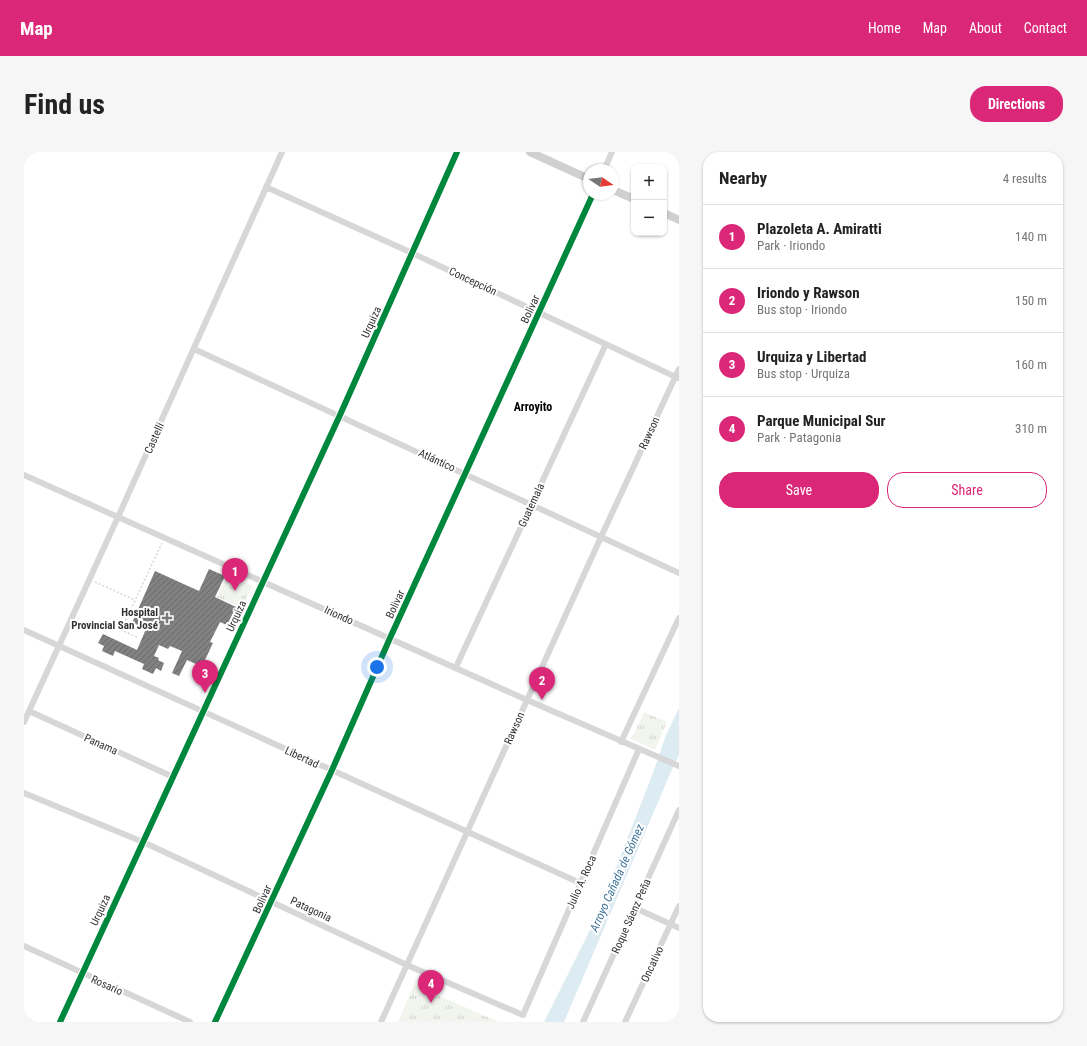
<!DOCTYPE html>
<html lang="en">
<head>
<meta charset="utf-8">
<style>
	body { margin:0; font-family:"Roboto Condensed",sans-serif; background:#f6f6f6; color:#222 }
	.controls { position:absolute; right:12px; top:12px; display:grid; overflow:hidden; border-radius:8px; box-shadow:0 1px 3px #0004 }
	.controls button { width:36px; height:36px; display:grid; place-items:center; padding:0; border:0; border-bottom:1px solid #e0e0e0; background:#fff; color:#222; font:20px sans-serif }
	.compass { position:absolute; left:559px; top:12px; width:36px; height:36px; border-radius:50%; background:#fff; box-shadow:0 1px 3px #0004; rotate:103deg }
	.you { position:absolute; left:353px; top:515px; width:14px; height:14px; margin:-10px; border:3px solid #fff; border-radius:50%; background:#1a73e8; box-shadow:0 0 0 6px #1a73e833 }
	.badge { display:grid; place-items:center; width:26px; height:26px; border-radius:50%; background:#db2777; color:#fff; font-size:13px; font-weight:700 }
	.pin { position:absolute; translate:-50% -33px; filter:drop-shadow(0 1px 2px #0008) }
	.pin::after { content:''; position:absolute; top:21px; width:14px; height:12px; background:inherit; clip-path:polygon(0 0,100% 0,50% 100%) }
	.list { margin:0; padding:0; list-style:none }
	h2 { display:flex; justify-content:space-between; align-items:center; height:52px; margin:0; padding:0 16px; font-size:17px }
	h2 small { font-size:13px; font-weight:400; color:#767676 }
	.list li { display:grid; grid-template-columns:26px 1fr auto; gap:12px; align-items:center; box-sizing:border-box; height:64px; padding:0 16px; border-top:1px solid #e0e0e0 }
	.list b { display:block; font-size:15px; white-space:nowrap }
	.list p { margin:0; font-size:13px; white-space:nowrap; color:#767676 }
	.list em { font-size:13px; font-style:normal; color:#767676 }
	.actions { display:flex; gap:8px; padding:12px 16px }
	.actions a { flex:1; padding:9px 0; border:1px solid #db2777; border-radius:16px; text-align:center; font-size:14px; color:#db2777 }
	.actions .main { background:#db2777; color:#fff }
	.map { position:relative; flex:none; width:655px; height:870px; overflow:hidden; border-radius:16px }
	header { display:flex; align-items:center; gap:24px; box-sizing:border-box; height:56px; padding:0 20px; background:#db2777; color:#fff }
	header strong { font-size:19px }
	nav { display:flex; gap:22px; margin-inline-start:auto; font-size:14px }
	.intro { display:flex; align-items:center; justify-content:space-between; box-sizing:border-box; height:96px; padding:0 24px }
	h1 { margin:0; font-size:28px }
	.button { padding:10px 18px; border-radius:16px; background:#db2777; color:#fff; font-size:14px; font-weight:700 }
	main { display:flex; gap:24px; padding:0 24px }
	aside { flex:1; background:#fff; border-radius:16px; box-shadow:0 1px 3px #0004 }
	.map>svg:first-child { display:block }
	.park { fill:url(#park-tufts) }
	.water { fill:#ddebf3 }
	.building { fill:url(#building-hatch) }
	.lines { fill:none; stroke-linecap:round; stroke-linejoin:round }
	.path { stroke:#d6d6d6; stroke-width:1.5; stroke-dasharray:2 2; stroke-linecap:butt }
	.street { stroke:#d7d7d7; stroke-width:6 }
	.secondary { stroke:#d0d0d0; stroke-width:8 }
	.cycleway-casing { stroke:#fff; stroke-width:8 }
	.cycleway { stroke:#00873e; stroke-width:6 }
	.poi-dot { fill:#7a7a7a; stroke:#fff; stroke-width:1.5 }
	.labels { text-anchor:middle; stroke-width:4; stroke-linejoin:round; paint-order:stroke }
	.street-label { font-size:11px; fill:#333; stroke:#fff }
	.poi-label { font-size:11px; font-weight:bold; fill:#333; stroke:#fff; text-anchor:end }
	.neighbourhood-label { font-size:12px; font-weight:bold; fill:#000; stroke:#fff }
	.water-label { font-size:12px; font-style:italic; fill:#3f7597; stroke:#fff }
</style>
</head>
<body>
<header>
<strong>Map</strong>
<nav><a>Home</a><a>Map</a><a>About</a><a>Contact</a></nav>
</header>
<div class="intro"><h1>Find us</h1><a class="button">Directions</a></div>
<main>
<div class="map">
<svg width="655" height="870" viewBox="0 0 655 870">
	<defs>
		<pattern id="park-tufts" width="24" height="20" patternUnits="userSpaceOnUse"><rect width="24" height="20" fill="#f1f5ed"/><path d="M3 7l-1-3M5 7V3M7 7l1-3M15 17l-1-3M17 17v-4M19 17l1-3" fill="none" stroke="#cfd2cc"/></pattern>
		<pattern id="building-hatch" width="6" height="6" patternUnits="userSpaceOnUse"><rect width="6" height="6" fill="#818181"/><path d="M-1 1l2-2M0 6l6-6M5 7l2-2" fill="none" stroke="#6a6a6a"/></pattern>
	</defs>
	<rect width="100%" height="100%" fill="#fff"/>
	<path class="park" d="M204,422L228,434L218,456L193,445Z
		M620,560L643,570L631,598L607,587Z
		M390,833L475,870H374Z"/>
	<path class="water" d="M655,556V603L646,622L540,870H520L573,764L629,621L642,583Z"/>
	<path class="building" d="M185,417L201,424L191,445L212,455L203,473L196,470L186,490L189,491L181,508L186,510L183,517L163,508L155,524L148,521L158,499L146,494L144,497L135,493L130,504L135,506L134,508L140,511L137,519L132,516L129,522L118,517L120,512L91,499L89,504L78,499L80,494L74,491L79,482L113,498L122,477L108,471L131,419L175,439Z"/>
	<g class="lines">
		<path class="path" d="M71,430L111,448
			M113,485L97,478L138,391"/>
		<path class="street" d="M580,18L588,0
			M242,35L388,101L654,226
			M170,197L655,421
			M0,323L503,548L655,614
			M0,478L556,731
			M432,515L582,192
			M5,559L149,625
			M0,570L94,365L258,0
			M597,590L655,466
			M0,641L119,690L383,813L499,863L615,597
			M611,756L655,776
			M0,794L166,870
			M36,870L316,263L433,0
			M191,870L308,618L366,486L569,42
			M357,870L577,385L655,217
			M559,870L655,658
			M601,870L655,754"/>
		<path class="secondary" d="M506,0L565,27
			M589,38L610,47
			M640,61L655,68"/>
		<g class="cycleway-casing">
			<path id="cycleway" d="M36,870L316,263L433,0
				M191,870L308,618L366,486L569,42"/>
		</g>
		<use href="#cycleway" class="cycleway"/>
	</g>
	<path class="poi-dot" d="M141 460h4v4h4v4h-4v4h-4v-4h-4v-4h4z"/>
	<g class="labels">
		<g class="street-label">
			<text transform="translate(449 129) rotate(25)" y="4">Concepción</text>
			<text transform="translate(506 157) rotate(-65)" y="4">Bolivar</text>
			<text transform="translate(347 170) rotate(-66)" y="4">Urquiza</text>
			<text transform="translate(625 281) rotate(-65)" y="4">Rawson</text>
			<text transform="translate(130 286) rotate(-66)" y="4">Castelli</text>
			<text transform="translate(413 308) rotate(25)" y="4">Atlántico</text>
			<text transform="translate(507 353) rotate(-65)" y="4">Guatemala</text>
			<text transform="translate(371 452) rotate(-65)" y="4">Bolivar</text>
			<text transform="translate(315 463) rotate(24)" y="4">Iriondo</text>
			<text transform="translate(212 464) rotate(-65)" y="4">Urquiza</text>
			<text transform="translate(490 576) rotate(-66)" y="4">Rawson</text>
			<text transform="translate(77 592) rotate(24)" y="4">Panama</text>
			<text transform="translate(278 605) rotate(25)" y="4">Libertad</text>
			<text transform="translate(557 730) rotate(-66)" y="4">Julio A. Roca</text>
			<text transform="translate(238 747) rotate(-65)" y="4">Bolivar</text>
			<text transform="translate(287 757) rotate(25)" y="4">Patagonia</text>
			<text transform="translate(76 758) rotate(-65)" y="4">Urquiza</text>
			<text transform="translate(607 764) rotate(-66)" y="4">Roque Sáenz Peña</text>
			<text transform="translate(628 812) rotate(-65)" y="4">Oncativo</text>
			<text transform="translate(83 833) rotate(24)" y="4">Rosario</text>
		</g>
		<g class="poi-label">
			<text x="134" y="464">Hospital<tspan x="134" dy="13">Provincial San José</tspan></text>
		</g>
		<g class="neighbourhood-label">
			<text x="509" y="259">Arroyito</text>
		</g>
		<g class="water-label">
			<text transform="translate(593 726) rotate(-66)" y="4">Arroyo Cañada de Gómez</text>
		</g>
	</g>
</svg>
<div class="controls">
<button>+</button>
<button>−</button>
</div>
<svg class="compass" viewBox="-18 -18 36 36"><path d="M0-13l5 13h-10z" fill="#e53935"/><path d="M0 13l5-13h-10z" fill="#767676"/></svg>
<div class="you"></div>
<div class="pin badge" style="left:211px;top:439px">1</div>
<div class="pin badge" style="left:518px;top:548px">2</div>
<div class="pin badge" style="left:181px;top:541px">3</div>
<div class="pin badge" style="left:407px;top:851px">4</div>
</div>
<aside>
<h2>Nearby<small>4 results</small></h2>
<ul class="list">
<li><span class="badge">1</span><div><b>Plazoleta A. Amiratti</b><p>Park · Iriondo</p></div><em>140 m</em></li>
<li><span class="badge">2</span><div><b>Iriondo y Rawson</b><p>Bus stop · Iriondo</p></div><em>150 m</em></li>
<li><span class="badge">3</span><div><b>Urquiza y Libertad</b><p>Bus stop · Urquiza</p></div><em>160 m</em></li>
<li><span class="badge">4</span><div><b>Parque Municipal Sur</b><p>Park · Patagonia</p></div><em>310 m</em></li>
</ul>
<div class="actions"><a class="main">Save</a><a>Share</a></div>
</aside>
</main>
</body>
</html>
